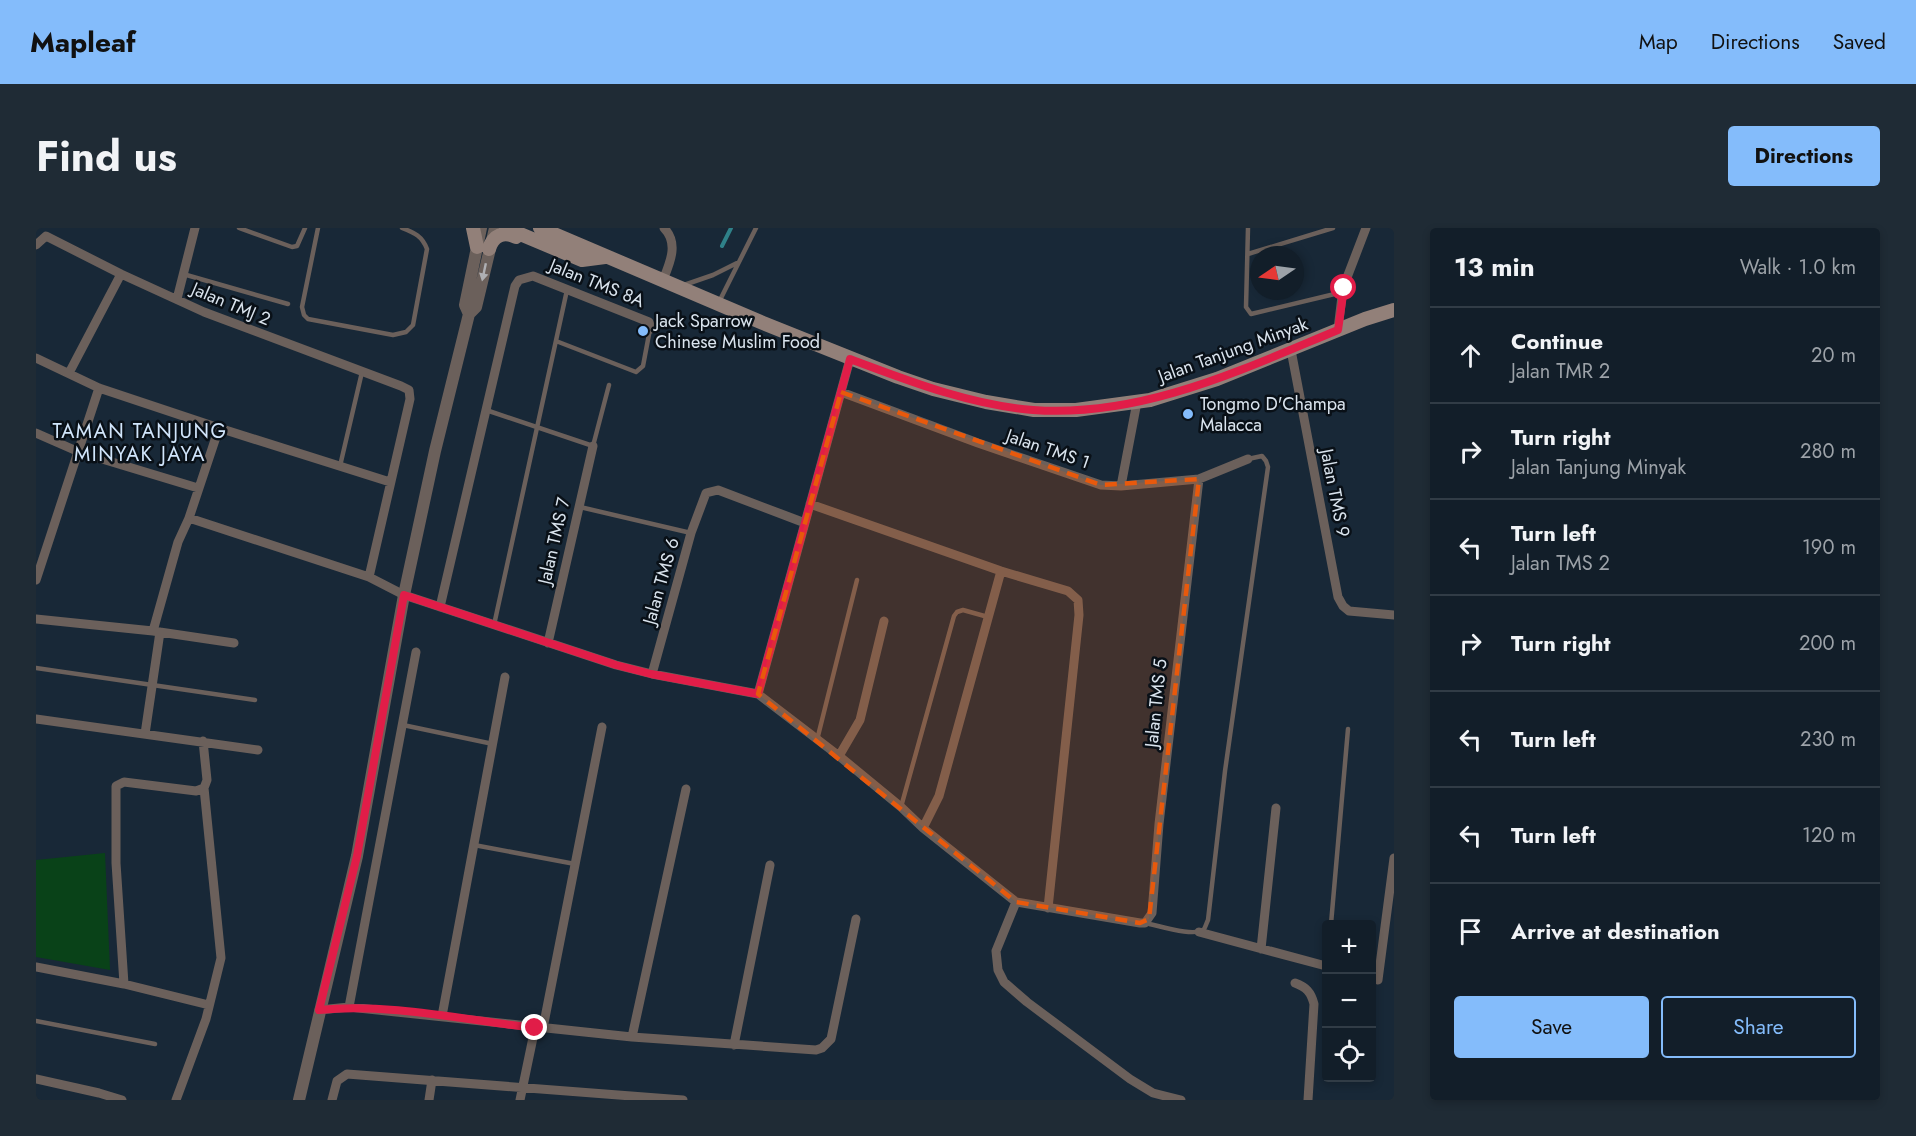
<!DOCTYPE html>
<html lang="en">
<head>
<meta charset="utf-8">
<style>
	body { margin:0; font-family:Jost,sans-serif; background:#1f2b35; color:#f1f3f6 }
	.controls { position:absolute; right:18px; bottom:18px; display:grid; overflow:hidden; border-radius:6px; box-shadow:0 3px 9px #0003 }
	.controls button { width:54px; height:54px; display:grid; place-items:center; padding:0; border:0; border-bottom:2px solid #313c46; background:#121e29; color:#f1f3f6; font:30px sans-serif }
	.compass { position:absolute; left:1214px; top:18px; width:54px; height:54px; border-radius:50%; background:#121e29; box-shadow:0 3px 9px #0003; rotate:257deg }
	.stop { position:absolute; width:18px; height:18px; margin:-14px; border:4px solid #e11d48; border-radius:50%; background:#fff }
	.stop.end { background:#e11d48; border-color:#fff; box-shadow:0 2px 6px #0008 }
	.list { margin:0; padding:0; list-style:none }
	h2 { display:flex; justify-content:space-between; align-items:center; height:78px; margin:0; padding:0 24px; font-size:26px }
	h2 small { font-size:20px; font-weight:400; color:#9ca2a8 }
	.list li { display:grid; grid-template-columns:39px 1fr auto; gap:18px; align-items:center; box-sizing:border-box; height:96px; padding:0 24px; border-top:2px solid #313c46 }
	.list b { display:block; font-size:22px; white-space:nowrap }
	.list p { margin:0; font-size:20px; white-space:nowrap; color:#9ca2a8 }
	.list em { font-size:20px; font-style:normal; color:#9ca2a8 }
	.actions { display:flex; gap:12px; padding:18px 24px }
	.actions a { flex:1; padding:14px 0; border:2px solid #84bcfb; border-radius:6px; text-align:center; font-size:21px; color:#84bcfb }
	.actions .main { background:#84bcfb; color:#111 }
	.icon { flex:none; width:33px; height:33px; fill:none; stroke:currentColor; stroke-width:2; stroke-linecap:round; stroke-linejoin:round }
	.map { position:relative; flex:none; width:1358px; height:872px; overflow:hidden; border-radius:6px }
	header { display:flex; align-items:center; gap:36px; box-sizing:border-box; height:84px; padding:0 30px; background:#84bcfb; color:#111 }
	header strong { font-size:28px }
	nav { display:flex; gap:33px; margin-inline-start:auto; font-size:21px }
	.intro { display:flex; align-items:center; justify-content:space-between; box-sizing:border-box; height:144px; padding:0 36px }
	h1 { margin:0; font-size:42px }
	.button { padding:15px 27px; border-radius:6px; background:#84bcfb; color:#111; font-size:21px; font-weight:700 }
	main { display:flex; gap:36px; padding:0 36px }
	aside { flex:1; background:#121e29; border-radius:6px; box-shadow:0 3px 9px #0003 }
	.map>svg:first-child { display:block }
	.green { fill:#094218 }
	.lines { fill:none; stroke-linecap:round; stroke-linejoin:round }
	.stream { stroke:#2f8189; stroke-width:4 }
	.service { stroke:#6b605b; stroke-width:4.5 }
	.minor { stroke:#6b605b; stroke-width:9 }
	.tertiary { stroke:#6b605b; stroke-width:12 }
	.secondary { stroke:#928079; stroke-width:14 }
	.oneway { fill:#aeafb3 }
	.route { stroke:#e11d48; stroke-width:8 }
	.marked { fill:#e8590c; fill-opacity:0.2; stroke:#e8590c; stroke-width:4.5; stroke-dasharray:12 8; stroke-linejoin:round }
	.poi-dot { fill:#84bcfb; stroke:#091017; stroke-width:2 }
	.labels { text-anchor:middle; stroke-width:5; stroke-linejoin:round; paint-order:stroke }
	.street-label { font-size:18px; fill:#dae4ee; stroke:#091017 }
	.poi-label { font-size:18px; fill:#dae4ee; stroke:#091017; text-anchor:start }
	.neighbourhood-label { font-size:20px; letter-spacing:1.5px; fill:#d1e5fb; stroke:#091017 }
</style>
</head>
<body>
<header>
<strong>Mapleaf</strong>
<nav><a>Map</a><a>Directions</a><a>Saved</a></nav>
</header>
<div class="intro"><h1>Find us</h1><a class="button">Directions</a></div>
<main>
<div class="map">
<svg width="1358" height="872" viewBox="0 0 1358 872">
	<rect width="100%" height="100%" fill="#182837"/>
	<path class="green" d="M69,625L74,742L0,729V632Z"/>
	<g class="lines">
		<path class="stream" d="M686,18L695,0"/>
		<path class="service" d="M203,0L256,19L261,18L269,0
			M282,0L266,79L268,87L272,91L357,107L370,104L377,97L391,21C386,8 379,5 366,0
			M1212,0L1210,79L1215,86L1307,64
			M1212,26L1297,0
			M147,46L252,76
			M648,57L677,47L701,35
			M683,74L720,0
			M520,113L600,144L607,138L614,101
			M450,182L557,218L573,157
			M304,238L326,144
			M544,279L655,305
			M458,397L531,62
			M0,440L219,472
			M367,497L457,516
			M781,512L821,352
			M865,579L918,388L921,384L927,382L952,389
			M438,617L539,636
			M1109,695C1121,697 1159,710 1168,701C1169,700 1171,694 1172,692L1189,543L1232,239L1230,233L1226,228L1212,231
			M1295,696L1312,501
			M0,793L119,816"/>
		<path class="minor" d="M0,17L10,8L85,46L168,84L365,158L373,162L374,171L333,349
			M627,52C634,35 643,15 628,0
			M141,71L159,0
			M1302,101L1307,60L1330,0
			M1255,122L1302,369L1307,378L1313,383L1358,387
			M0,130L63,160L183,200L354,254
			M33,145L85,46
			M805,164L942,215L1065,257L1085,258L1163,251L1212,231
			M0,205L43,224L162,260
			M1085,258L1101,174
			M774,276L965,343L1032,363L1042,372L1043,387L1012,680
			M153,290L333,349L368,367L580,437L616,446L722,466L803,528L865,579L887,600L980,674L1104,695H1109L1116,685L1123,596L1163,251
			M0,352L63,160
			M404,379L479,58L483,52L497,48L613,94L615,101
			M0,391L117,403L198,415
			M117,403L142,314L153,290L183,200
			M512,415L557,218
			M616,446L655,305L670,265L682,262L769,295
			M722,466L814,131
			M0,491L222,522
			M109,506L124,404
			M803,528L824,492L848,393
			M887,600L903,568L965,343
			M980,674L960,723L962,742L968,754L991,774L1094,851L1117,865L1145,872
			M1163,704L1290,738
			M1225,721L1240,580
			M0,739L88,756L173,777
			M1336,750L1342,752L1358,630
			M1259,755C1270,759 1275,764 1278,776L1272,872
			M88,756L80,635V558L88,554L160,563L168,560L171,552L167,513
			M313,779L380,424
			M283,782L313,779L596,809L780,822L786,820L795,811L820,691
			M406,788L469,449
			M507,800L566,499
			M596,809L650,561
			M698,817L734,637
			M0,851L63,865L86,872
			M140,872L170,791L185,730L168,560
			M296,872L301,853L311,846L647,872
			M393,872L396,852
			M484,872L499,800"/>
		<path class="tertiary" d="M433,86L429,77L445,0
			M263,872L321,628L368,367L399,223L433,86L440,79L459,0"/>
		<path class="secondary" d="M437,0L441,19
			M470,0L546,32L569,29
			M504,0L727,95L862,149L897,161L950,174L998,182H1040L1114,172L1181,151L1329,91L1358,82
			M453,21C457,7 468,3 480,9"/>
	</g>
	<defs><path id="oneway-solid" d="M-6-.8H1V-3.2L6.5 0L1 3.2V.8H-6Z" transform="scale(1.5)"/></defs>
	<use class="oneway" href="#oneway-solid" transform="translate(448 44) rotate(102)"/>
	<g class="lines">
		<path class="route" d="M499,800C428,792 354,775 283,782L321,628L368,367L580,437L615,446L722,466L814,131C873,153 934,177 997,182C1105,190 1205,142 1302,102L1308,60"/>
	</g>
	<path class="marked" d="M805,164L1065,257L1163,251L1113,691L1104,695L980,674L722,466Z"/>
	<g class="poi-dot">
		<circle cx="607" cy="103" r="6"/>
		<circle cx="1152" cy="186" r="6"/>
	</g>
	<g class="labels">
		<g class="street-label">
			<text transform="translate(561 55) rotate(22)" y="6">Jalan TMS 8A</text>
			<text transform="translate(195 76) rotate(23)" y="6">Jalan TMJ 2</text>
			<text transform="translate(1197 122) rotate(-20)" y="6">Jalan Tanjung Minyak</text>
			<text transform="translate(1012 221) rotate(19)" y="6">Jalan TMS 1</text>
			<text transform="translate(1299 265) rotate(79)" y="6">Jalan TMS 9</text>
			<text transform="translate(518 313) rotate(-77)" y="6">Jalan TMS 7</text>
			<text transform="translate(625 353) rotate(-74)" y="6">Jalan TMS 6</text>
			<text transform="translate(1120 475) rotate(-84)" y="6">Jalan TMS 5</text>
		</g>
		<g class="poi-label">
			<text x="619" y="99">Jack Sparrow<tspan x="619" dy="21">Chinese Muslim Food</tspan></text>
			<text x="1164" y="182">Tongmo D'Champa<tspan x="1164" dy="21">Malacca</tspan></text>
		</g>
		<g class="neighbourhood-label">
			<text x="104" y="210">TAMAN TANJUNG<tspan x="104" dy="23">MINYAK JAYA</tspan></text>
		</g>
	</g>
</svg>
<div class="controls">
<button>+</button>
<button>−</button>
<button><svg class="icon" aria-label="locate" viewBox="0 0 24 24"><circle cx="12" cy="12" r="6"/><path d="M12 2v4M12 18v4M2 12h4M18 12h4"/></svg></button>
</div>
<svg class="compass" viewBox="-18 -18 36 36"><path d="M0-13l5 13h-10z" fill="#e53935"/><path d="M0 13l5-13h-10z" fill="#9ca2a8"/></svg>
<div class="stop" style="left:1308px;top:60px"></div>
<div class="stop end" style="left:499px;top:800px"></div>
</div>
<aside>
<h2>13 min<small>Walk · 1.0 km</small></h2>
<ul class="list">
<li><svg class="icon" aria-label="ahead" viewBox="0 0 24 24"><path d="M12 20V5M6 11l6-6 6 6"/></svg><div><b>Continue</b><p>Jalan TMR 2</p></div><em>20 m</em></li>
<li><svg class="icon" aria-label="right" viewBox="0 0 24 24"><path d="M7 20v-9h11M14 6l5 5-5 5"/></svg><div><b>Turn right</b><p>Jalan Tanjung Minyak</p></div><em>280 m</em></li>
<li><svg class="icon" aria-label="left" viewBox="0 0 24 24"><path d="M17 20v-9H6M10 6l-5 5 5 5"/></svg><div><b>Turn left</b><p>Jalan TMS 2</p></div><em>190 m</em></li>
<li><svg class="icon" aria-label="right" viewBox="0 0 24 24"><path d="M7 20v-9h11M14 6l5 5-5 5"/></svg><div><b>Turn right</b></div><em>200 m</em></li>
<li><svg class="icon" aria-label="left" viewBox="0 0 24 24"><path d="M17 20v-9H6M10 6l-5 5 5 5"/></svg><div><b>Turn left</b></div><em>230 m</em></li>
<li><svg class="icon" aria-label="left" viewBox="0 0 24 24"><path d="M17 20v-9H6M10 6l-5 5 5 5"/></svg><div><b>Turn left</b></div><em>120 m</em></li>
<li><svg class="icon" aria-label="arrive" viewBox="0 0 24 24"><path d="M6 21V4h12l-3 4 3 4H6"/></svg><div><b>Arrive at destination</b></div></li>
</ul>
<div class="actions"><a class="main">Save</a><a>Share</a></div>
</aside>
</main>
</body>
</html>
